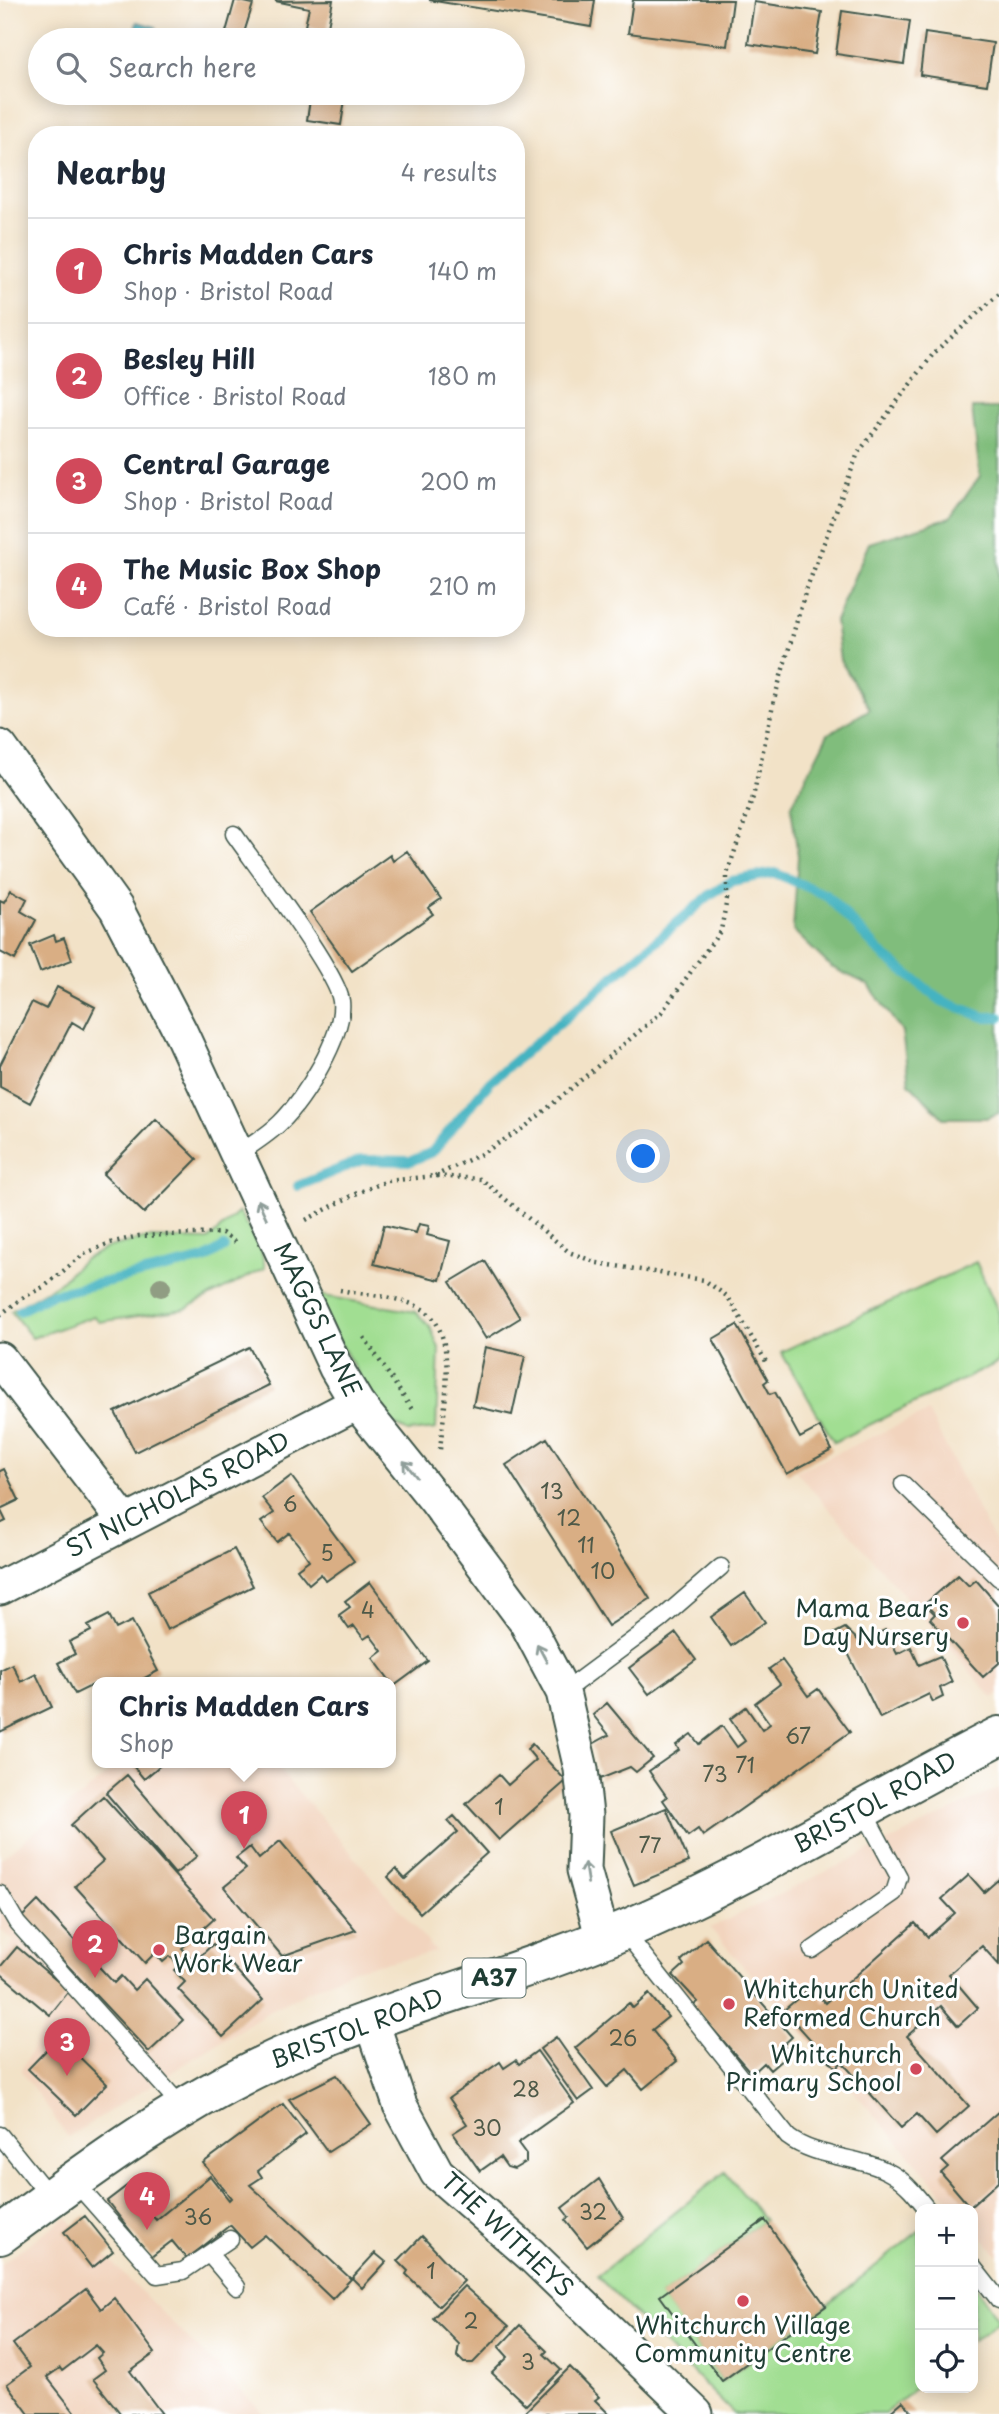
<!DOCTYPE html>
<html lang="en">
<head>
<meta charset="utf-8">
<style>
	body { margin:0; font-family:"Playpen Sans",sans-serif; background:#f2f2f3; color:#1f2937 }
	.controls { position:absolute; right:21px; bottom:21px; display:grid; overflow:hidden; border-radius:14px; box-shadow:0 4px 18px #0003 }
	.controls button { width:63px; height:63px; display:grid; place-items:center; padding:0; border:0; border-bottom:2px solid #e0e1e3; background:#fff; color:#1f2937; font:35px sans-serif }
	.you { position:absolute; left:644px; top:1157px; width:24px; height:24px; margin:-18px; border:5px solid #fff; border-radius:50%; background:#1a73e8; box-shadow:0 0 0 10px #1a73e833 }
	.badge { display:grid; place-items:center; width:46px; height:46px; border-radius:50%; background:#d1495b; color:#fff; font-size:23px; font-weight:700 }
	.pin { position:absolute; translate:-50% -58px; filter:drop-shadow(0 2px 4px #0008) }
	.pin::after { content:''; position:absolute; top:37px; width:24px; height:21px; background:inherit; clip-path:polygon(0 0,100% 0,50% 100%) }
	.popup { position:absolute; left:92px; top:1677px; width:304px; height:91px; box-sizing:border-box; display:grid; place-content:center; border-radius:14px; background:#fff; filter:drop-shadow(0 2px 5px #0005); font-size:23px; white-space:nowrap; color:#747a83 }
	.popup b { font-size:26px; color:#1f2937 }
	.popup::after { content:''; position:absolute; left:50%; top:100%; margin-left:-14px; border:14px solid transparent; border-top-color:#fff }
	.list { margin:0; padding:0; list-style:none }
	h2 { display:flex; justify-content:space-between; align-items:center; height:91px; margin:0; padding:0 28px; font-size:30px }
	h2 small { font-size:23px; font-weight:400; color:#747a83 }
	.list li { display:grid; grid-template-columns:46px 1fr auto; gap:21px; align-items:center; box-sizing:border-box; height:105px; padding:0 28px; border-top:2px solid #e0e1e3 }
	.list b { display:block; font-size:26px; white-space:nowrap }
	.list p { margin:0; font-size:23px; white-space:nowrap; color:#747a83 }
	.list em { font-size:23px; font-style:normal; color:#747a83 }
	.icon { flex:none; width:38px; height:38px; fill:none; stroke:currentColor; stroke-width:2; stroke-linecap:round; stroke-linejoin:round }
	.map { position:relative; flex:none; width:999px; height:2414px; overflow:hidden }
	.search { position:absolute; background:#fff; box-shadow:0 4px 18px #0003; left:28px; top:28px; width:497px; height:77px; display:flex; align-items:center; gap:18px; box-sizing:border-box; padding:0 24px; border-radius:38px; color:#747a83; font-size:26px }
	.panel { position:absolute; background:#fff; box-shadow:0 4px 18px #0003; left:28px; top:126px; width:497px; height:511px; border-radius:28px }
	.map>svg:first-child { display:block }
	.built { fill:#f2d4be }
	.green { fill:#a1de92; stroke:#608e63; stroke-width:2 }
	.forest { fill:#80bd7c; stroke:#507d58; stroke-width:2 }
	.water { fill:#45b3c1; stroke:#32787a; stroke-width:2 }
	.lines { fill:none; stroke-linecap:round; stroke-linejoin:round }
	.stream { stroke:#45b3c1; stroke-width:10 }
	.building { fill:#d9ae84 }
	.service-casing { stroke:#3f564a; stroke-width:19 }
	.minor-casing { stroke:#3f564a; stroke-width:37 }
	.trunk-casing { stroke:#3f564a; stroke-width:42 }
	.path { stroke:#3f564a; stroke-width:4.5; stroke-dasharray:2 5; stroke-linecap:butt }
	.service { stroke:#fff; stroke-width:16 }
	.minor { stroke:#fff; stroke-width:33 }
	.trunk { stroke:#fff; stroke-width:38 }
	.tree { fill:#909d83 }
	.oneway { stroke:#8f9e9a }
	.poi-dot { fill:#d1495b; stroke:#fff; stroke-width:2.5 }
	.labels { text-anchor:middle; stroke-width:6; stroke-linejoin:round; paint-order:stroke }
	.number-label { font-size:21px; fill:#4e5948 }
	.shield { fill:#fff; stroke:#627771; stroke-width:2 }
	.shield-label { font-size:23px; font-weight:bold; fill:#1f3d34 }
	.street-label { font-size:24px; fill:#1f3d34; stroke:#fff }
	.poi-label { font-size:24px; fill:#1f3d34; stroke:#fff; text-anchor:end }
</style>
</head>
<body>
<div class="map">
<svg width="999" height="2414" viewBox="0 0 999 2414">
	<rect width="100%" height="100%" fill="#fff"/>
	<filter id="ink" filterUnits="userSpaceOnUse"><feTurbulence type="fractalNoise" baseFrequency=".0143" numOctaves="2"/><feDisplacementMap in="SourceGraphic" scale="14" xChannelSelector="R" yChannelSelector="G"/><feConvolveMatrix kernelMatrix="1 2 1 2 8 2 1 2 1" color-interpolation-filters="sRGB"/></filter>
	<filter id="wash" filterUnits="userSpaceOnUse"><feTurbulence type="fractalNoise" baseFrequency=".00686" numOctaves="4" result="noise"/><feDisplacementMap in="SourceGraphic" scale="28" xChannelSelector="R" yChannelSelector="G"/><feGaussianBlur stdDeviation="1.57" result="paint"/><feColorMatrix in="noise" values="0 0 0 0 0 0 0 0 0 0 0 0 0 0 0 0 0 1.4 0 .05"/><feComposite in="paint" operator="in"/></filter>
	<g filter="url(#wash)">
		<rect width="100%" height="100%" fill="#f2e2c7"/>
		<path class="built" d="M928,1412L999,1551V1695L993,1698L796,1471Z
			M122,1763H274L436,1952L354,1969L276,2007L68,2137L21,2071L46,2021L0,1980V1961L14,1941L0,1929V1859Z
			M999,1788V2256L973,2227V2209H957L710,1928Z
			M66,2217L264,2414H0V2264Z"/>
		<path class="green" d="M239,1212L261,1250L265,1268L185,1309L99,1322L94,1316L32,1338L11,1311L59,1283L83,1260L109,1247L148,1238L208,1240Z
			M976,1262L999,1313V1362L834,1442L781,1352Z
			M312,1294L416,1312L430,1327L439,1348L436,1429L408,1432L383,1417Z
			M725,2172L765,2220L661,2296L722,2381L826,2306L920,2230V2384L884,2414H734L597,2276Z
			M973,2283L999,2321L973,2341Z"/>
		<path class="forest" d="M972,408H999V1113L986,1118H943L909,1083L902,1032L869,985L831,967L793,930L798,856L791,807L828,734L870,709L840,660L835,621L869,543L950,518L980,476Z"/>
		<path class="water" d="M137,22L156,27L153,40H133Z"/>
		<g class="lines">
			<path class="stream" d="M298,1186L362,1160L411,1161L432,1152L490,1082L711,894L732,881L775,873L826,895L883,955L942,1001L984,1017H999
				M19,1311L49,1295L205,1259L224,1247"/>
		</g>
		<g id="blocks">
			<path class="building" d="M235,0L253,4L243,36L226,32Z
				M333,0L327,31L305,26L309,8L275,1Z
				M429,0H595L591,27Z
				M633,0H733L727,46L628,33Z
				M754,2L822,12L815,54L748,44Z
				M842,11L910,21L904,64L836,54Z
				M925,33L993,43L987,85L920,75Z
				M311,93H346L341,125L307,120Z
				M407,851L441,899L428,908L433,914L352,971L310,912L390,855L393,861Z
				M11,890L27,899L21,911L36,920L15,960L0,952V900L4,902Z
				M54,935L56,941L64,938L72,960L40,972L30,945Z
				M57,987L95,1007L84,1029L72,1022L30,1103L0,1087V1065L32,1002L46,1009Z
				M156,1119L197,1159L144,1213L103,1174Z
				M419,1224L429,1226L427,1235L450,1241L440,1280L374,1264L384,1225L416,1233Z
				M485,1261L520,1318L486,1339L450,1282Z
				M737,1325L768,1380L764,1383L770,1394L775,1392L800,1438L820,1427L832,1450L787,1474L713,1339Z
				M249,1347L269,1385L135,1452L115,1412Z
				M485,1347L525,1356L512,1415L473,1406Z
				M547,1438L650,1599L608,1626L506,1465Z
				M4,1469L19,1500L0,1509L6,1521L0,1524V1471Z
				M291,1476L354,1561L326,1581L321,1574L309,1584L297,1569L309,1560L301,1548L289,1533L277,1542L261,1522L274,1513L262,1498Z
				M234,1549L253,1586L167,1630L148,1592Z
				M958,1575L969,1586L976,1580L999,1606V1663L983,1677L930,1619L935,1614L925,1604Z
				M370,1582L428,1661L394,1686L373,1658L382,1651L370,1635L364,1639L354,1626L349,1629L339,1615L350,1607L345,1601Z
				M745,1593L765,1622L731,1646L711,1617Z
				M109,1615L116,1629L132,1621L158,1671L135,1683H97L75,1694L58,1663L75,1654L69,1642L91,1631L88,1626Z
				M845,1628L860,1642L885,1630L897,1654L911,1647L919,1665L940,1656L952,1682L940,1688L943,1697L933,1702L929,1694L880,1718L848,1653L833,1634Z
				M676,1633L696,1660L649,1694L629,1668Z
				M782,1660L808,1696L818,1689L850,1732L703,1836L698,1829L688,1836L663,1800L667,1797L649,1771L679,1750L676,1745L691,1734L699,1744L722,1726L737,1747L745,1741L730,1719L746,1707L762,1730L770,1724L755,1703L780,1684L769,1669Z
				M12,1664L21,1682L36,1674L52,1707L0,1732V1670Z
				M607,1703L653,1758L636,1772L630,1767L600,1779L591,1745L609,1735L593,1715Z
				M532,1744L566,1781L499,1840L466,1804L499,1775L508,1785L536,1760L527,1749Z
				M137,1763H163L144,1779L133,1766Z
				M127,1775L197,1856L175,1874L106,1793Z
				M103,1796L214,1919L182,1948L194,1962L213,1944L263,2000L223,2037L178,1989L185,1982L174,1970L179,1965L170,1956L163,1962L155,1953L145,1963L75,1886L103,1861L71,1825Z
				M666,1808L689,1862L634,1885L611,1831Z
				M454,1816L487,1853L420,1913L388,1877L396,1869L405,1879L458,1832L448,1821Z
				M280,1841L356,1930L282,1956L224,1887L246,1869L236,1858L250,1847L259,1859Z
				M969,1875L984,1892L999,1879V1965L982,1946L949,1974L978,2008L958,2026L941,2006L907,2036L969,2106L936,2135L917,2114L901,2128L842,2062L836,2068L784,2010L811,1987L825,2003L915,1923L928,1937L955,1913L942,1899Z
				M38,1901L114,1983L121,1976L134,1990L145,1979L183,2020L149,2052L22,1917Z
				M706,1939L792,2037L783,2045L790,2053L770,2070L764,2063L752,2074L693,2006L698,2002L673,1975L684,1965L681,1961Z
				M17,1947L69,1991L50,2015L0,1973V1967Z
				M649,1994L668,2017L652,2030L677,2061L643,2089L627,2070L607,2087L575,2048L629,2003L633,2008Z
				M59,2037L107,2084L76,2115L28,2069Z
				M556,2037L593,2090L578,2101L540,2049Z
				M537,2051L574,2103L518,2143L526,2154V2162L514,2169L507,2167L500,2157L480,2171L453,2133L467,2124L449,2098L500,2062L504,2068L516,2060L519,2064Z
				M337,2075L371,2124L328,2152L289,2099Z
				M283,2104L306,2134L258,2171L262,2177L250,2185L351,2279L332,2299L265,2235L250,2247L230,2225L187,2259L172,2241L151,2257L107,2201L128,2185L156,2220L210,2176L229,2200L231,2198L203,2163Z
				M999,2111V2181L970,2207L941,2173L948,2167L942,2161Z
				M599,2179L623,2218L587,2247L565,2220L569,2217L562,2208Z
				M85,2216L113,2251L92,2268L64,2232Z
				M765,2220L826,2306L722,2381L660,2296Z
				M422,2236L464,2281L439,2306L406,2274L408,2271L398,2261Z
				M375,2253L386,2262L362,2288L352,2278Z
				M464,2286L509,2326L473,2363H464L457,2356L459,2344L433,2318Z
				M86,2289L101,2309L114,2298L155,2353L130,2371L162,2414H121L93,2379L105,2370L97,2358L103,2353L96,2345L62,2371L60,2368L47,2377L76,2414H29L7,2384L30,2367L13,2344Z
				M520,2325L547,2351L544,2354L561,2370L526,2405L492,2373L508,2357L499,2347Z
				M570,2367L599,2397L595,2400L609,2414H523Z
				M903,2401L914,2414H888Z"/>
		</g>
	</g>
	<g filter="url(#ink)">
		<use href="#blocks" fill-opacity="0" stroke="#3f564a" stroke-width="2"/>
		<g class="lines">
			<g class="service-casing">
				<path id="service" d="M234,834C254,863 338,973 341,1001C345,1034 304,1100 280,1123C268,1135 251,1145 237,1155
					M903,1484L999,1578
					M563,1692L660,1620L721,1567
					M0,1894L17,1923L183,2108
					M624,1931L788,2137C817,2159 860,2155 892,2174C906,2182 917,2196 927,2209
					M812,1950L894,1893L899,1877L863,1810
					M0,2135L50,2197
					M74,2181L157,2275L183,2271L230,2239
					M210,2255L237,2287
					M973,2267L999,2300"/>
			</g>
			<g class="minor-casing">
				<path id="minor" d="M0,747L116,908L180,1031L336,1368L357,1403L436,1501L526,1622L563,1692L581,1769L586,1815L584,1870L603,1939
					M0,1359L125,1522
					M0,1588L357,1403
					M371,2019L400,2105L437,2173L530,2254L696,2414"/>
			</g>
			<g class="trunk-casing">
				<path id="trunk" d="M0,2235C93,2166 188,2096 296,2050C404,2003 520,1975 629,1928C757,1873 875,1799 999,1736"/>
			</g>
			<path class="path" d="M435,1176L481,1154L525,1127L661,1013L721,930L727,899V874L753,797L774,700L805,593L858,453L934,353L999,294
				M306,1220L355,1194L387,1181L435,1176L481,1179L569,1252L597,1263L704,1280L728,1297L768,1365
				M340,1290C366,1295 402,1296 424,1310C460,1333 443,1414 440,1450
				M0,1315L22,1298L45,1286L84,1254L110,1243L139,1236L222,1233L238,1244
				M364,1337L413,1411"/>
			<use href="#service" class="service"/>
			<use href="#minor" class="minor"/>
			<use href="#trunk" class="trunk"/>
		</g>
		<circle class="tree" cx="161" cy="1287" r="10"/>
		<defs><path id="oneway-shaft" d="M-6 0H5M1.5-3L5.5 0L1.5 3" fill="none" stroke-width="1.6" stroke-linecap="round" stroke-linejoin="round" transform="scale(1.75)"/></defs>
		<g class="oneway">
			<use href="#oneway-shaft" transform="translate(262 1209) rotate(-115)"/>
			<use href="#oneway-shaft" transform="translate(410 1469) rotate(-129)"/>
			<use href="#oneway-shaft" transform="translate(542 1653) rotate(-118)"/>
			<use href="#oneway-shaft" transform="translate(586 1873) rotate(-99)"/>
		</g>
	</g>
	<g class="poi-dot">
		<circle cx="963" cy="1623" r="7"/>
		<circle cx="159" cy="1950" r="7"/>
		<circle cx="729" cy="2004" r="7"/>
		<circle cx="916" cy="2069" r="7"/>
		<circle cx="743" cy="2301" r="7"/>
	</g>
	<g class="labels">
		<g class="number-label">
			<text x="552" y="1499">13</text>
			<text x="290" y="1512">6</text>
			<text x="569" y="1526">12</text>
			<text x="586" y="1553">11</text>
			<text x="327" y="1561">5</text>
			<text x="603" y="1579">10</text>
			<text x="368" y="1618">4</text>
			<text x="798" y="1744">67</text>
			<text x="745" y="1773">71</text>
			<text x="715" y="1782">73</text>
			<text x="499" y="1815">1</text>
			<text x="650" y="1853">77</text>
			<text x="623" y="2046">26</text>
			<text x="526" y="2097">28</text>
			<text x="487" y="2136">30</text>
			<text x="593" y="2220">32</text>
			<text x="198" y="2225">36</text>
			<text x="431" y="2279">1</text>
			<text x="471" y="2329">2</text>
			<text x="528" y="2370">3</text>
		</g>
		<rect class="shield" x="462.5" y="1958.5" width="63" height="39" rx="5"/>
		<g class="shield-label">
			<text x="494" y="1986">A37</text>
		</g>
		<g class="street-label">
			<text transform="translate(317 1320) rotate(64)" y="8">MAGGS LANE</text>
			<text transform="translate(178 1495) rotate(-27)" y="8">ST NICHOLAS ROAD</text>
			<text transform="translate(875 1803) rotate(-29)" y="8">BRISTOL ROAD</text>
			<text transform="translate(357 2029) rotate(-21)" y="8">BRISTOL ROAD</text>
			<text transform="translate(507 2235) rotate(43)" y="8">THE WITHEYS</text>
		</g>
		<g class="poi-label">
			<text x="949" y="1617">Mama Bear's<tspan x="949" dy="28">Day Nursery</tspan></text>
			<text x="173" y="1944" text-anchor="start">Bargain<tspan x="173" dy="28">Work Wear</tspan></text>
			<text x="743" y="1998" text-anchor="start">Whitchurch United<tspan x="743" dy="28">Reformed Church</tspan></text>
			<text x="902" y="2063">Whitchurch<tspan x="902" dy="28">Primary School</tspan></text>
			<text x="743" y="2334" text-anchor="middle">Whitchurch Village<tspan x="743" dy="28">Community Centre</tspan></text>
		</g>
	</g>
</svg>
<div class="controls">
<button>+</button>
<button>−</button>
<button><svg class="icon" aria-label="locate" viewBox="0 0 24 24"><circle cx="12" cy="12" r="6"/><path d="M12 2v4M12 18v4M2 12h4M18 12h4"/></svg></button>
</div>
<div class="you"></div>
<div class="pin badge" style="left:244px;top:1849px">1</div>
<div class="popup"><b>Chris Madden Cars</b>Shop</div>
<div class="pin badge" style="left:95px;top:1978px">2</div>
<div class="pin badge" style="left:67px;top:2076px">3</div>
<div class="pin badge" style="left:147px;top:2230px">4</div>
<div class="search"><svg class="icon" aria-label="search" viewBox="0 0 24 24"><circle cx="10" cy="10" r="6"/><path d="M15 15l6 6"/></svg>Search here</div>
<section class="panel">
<h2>Nearby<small>4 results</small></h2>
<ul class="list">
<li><span class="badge">1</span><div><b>Chris Madden Cars</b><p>Shop · Bristol Road</p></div><em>140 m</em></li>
<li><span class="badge">2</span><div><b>Besley Hill</b><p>Office · Bristol Road</p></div><em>180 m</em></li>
<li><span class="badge">3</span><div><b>Central Garage</b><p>Shop · Bristol Road</p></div><em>200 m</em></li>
<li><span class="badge">4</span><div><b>The Music Box Shop</b><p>Café · Bristol Road</p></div><em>210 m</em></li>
</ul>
</section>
</div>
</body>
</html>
